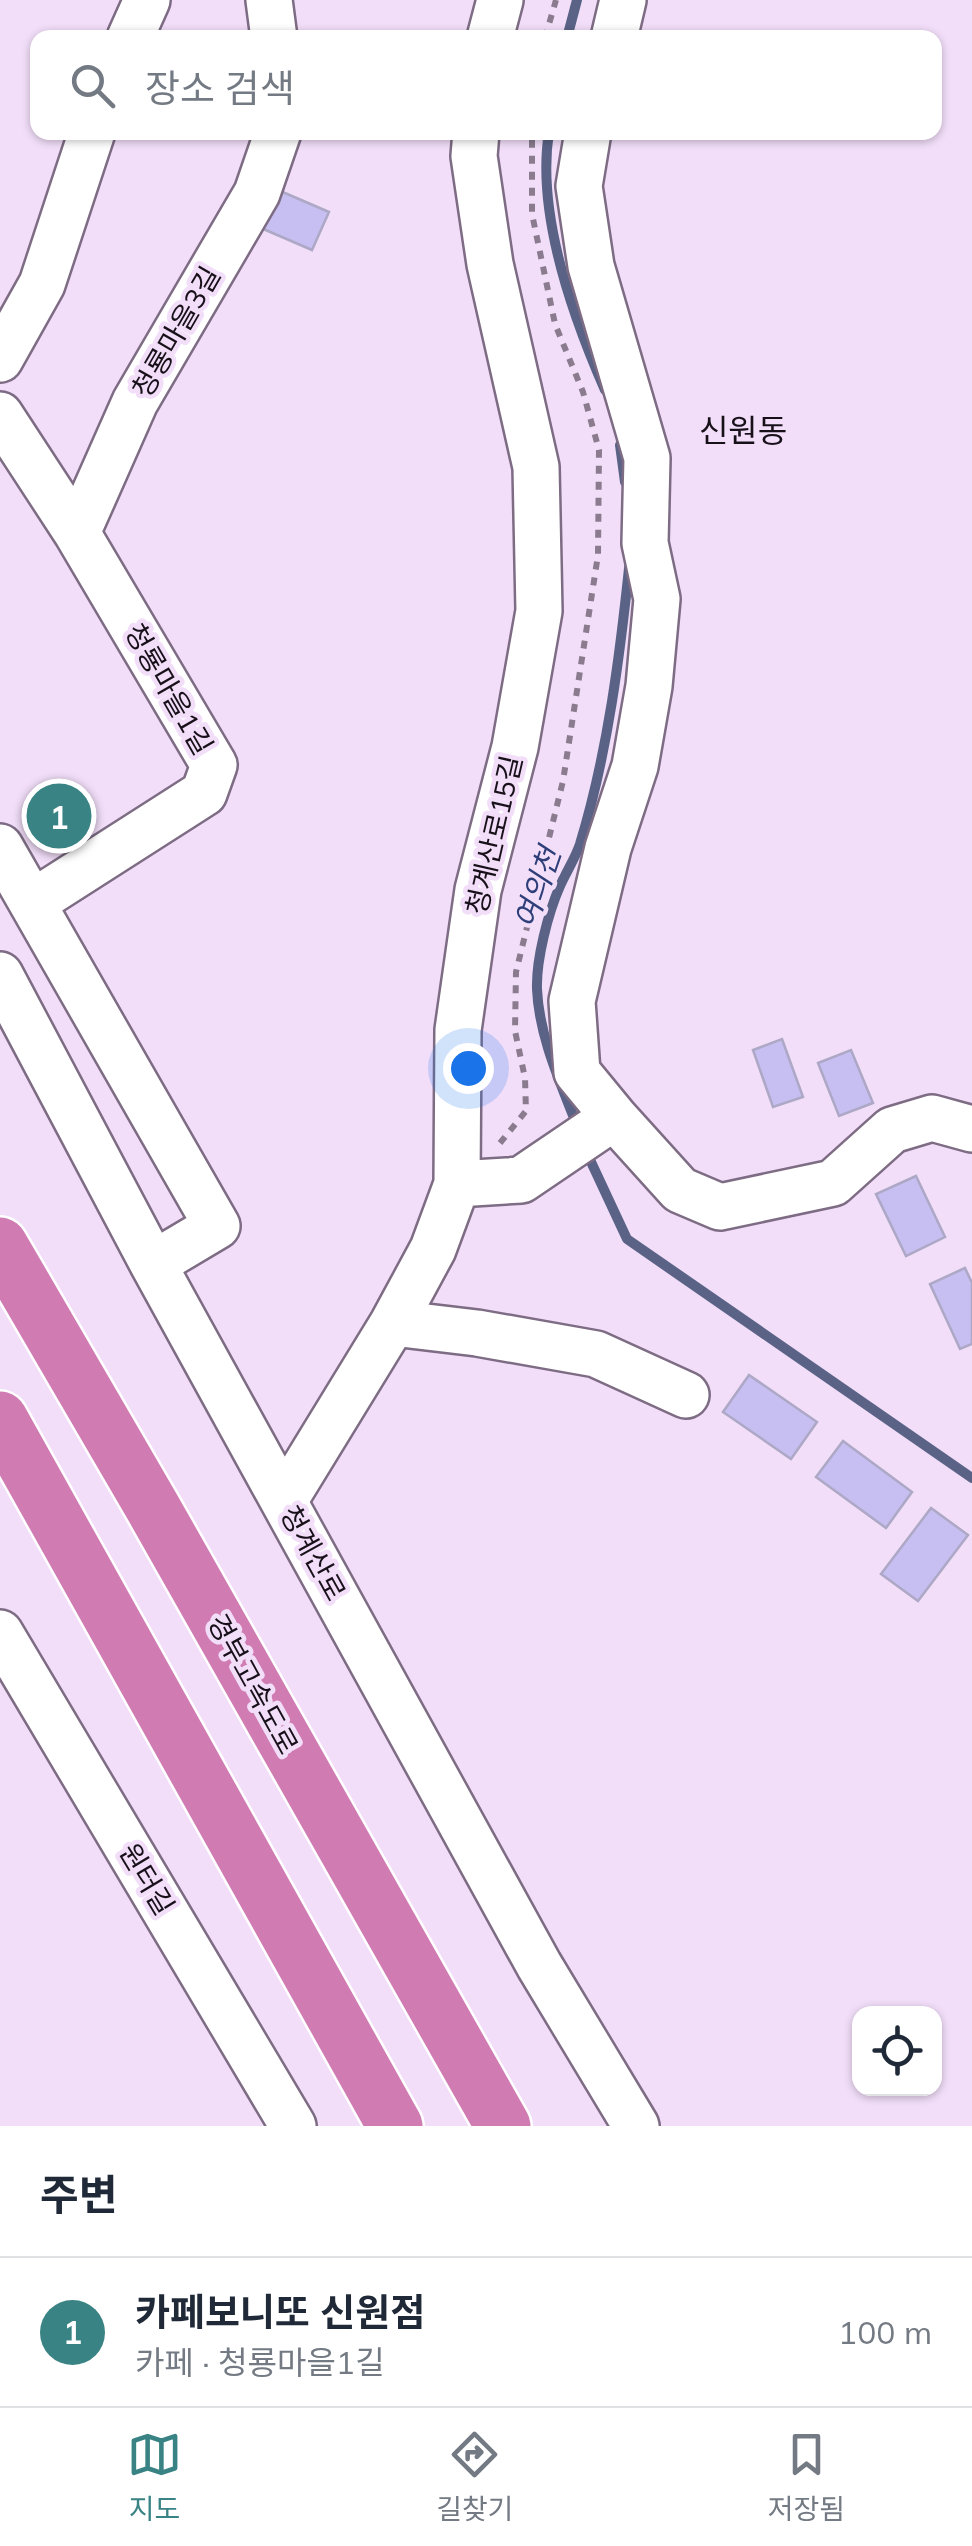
<!DOCTYPE html>
<html lang="ko">
<head>
<meta charset="utf-8">
<style>
	body { margin:0; font-family:Mulish,"Noto Sans KR",sans-serif; background:#f6f6f7; color:#1f2937 }
	.controls { position:absolute; right:30px; bottom:30px; display:grid; overflow:hidden; border-radius:20px; box-shadow:0 2px 8px #0004 }
	.controls button { width:90px; height:90px; display:grid; place-items:center; padding:0; border:0; border-bottom:2px solid #e0e1e3; background:#fff; color:#1f2937; font:50px sans-serif }
	.you { position:absolute; left:468px; top:1068px; width:35px; height:35px; margin:-25px; border:8px solid #fff; border-radius:50%; background:#1a73e8; box-shadow:0 0 0 15px #1a73e833 }
	.badge { display:grid; place-items:center; width:65px; height:65px; border-radius:50%; background:#3a8384; color:#fff; font-size:32px; font-weight:700 }
	.pin { position:absolute; translate:-50% -50%; border:5px solid #fff; box-shadow:0 2px 10px #0006 }
	.list { margin:0; padding:0; list-style:none }
	h2 { display:flex; justify-content:space-between; align-items:center; height:130px; margin:0; padding:0 40px; font-size:42px }
	h2 small { font-size:32px; font-weight:400; color:#747a83 }
	.list li { display:grid; grid-template-columns:65px 1fr auto; gap:30px; align-items:center; box-sizing:border-box; height:150px; padding:0 40px; border-top:2px solid #e0e1e3 }
	.list b { display:block; font-size:38px; white-space:nowrap }
	.list p { margin:0; font-size:32px; white-space:nowrap; color:#747a83 }
	.list em { font-size:32px; font-style:normal; color:#747a83 }
	.icon { flex:none; width:55px; height:55px; fill:none; stroke:currentColor; stroke-width:2; stroke-linecap:round; stroke-linejoin:round }
	.map { position:relative; flex:none; width:972px; height:2126px; overflow:hidden }
	.search { position:absolute; background:#fff; box-shadow:0 2px 8px #0004; left:30px; right:30px; top:30px; height:110px; display:flex; align-items:center; gap:25px; box-sizing:border-box; padding:0 35px; border-radius:20px; color:#747a83; font-size:38px }
	.sheet { height:280px; background:#fff }
	nav { display:flex; justify-content:space-around; align-items:center; box-sizing:border-box; height:140px; border-top:2px solid #e0e1e3; background:#fff; font-size:28px; color:#747a83 }
	nav a { display:grid; justify-items:center; gap:5px }
	nav .on { color:#3a8384 }
	.map>svg:first-child { display:block }
	.lines { fill:none; stroke-linecap:round; stroke-linejoin:round }
	.stream { stroke:#5a6386; stroke-width:10 }
	.building { fill:#c7bef1; stroke:#ada8c5; stroke-width:2.5 }
	.minor-casing { stroke:#7d6c83; stroke-width:50 }
	.highway-casing { stroke:#fff; stroke-width:60 }
	.path { stroke:#8a7c8e; stroke-width:6; stroke-dasharray:8 8; stroke-linecap:butt }
	.minor { stroke:#fff; stroke-width:45 }
	.highway { stroke:#d07cb3; stroke-width:55 }
	.labels { text-anchor:middle; stroke-width:9; stroke-linejoin:round; paint-order:stroke }
	.street-label { font-size:28px; fill:#171019; stroke:#f2def9 }
	.water-label { font-size:30px; font-style:italic; fill:#2d3e78; stroke:#f2def9 }
	.quarter-label { font-size:32px; fill:#171019; stroke:#f2def9 }
</style>
</head>
<body>
<div class="map">
<svg width="972" height="2126" viewBox="0 0 972 2126">
	<rect width="100%" height="100%" fill="#f2def9"/>
	<g class="lines">
		<path class="stream" d="M567,38L577,0
			M549,132C536,213 573,317 605,390
			M620,445L625,482
			M578,1128C561,1084 539,1037 537,989C536,960 548,913 560,886C566,872 575,859 580,844C608,752 620,655 630,559
			M585,1149L627,1239L972,1478"/>
	</g>
	<path class="building" d="M278,190L329,212L312,250L261,228Z
		M782,1039L803,1097L773,1107L753,1050Z
		M851,1050L873,1103L839,1116L818,1063Z
		M916,1176L945,1237L906,1256L876,1194Z
		M965,1268L972,1283V1344L960,1349L930,1284Z
		M749,1375L817,1422L791,1459L723,1412Z
		M843,1441L912,1492L886,1528L816,1477Z
		M931,1508L968,1535L918,1601L881,1574Z"/>
	<g class="lines">
		<g class="minor-casing">
			<path id="minor" d="M269,0L274,38
				M130,38L147,0
				M490,38L500,0
				M614,38L623,0
				M588,132L579,186L591,266L647,458L645,543L657,599L649,686L635,766L608,848L572,1001L577,1072L614,1117
				M0,359L42,284L92,132
				M0,415L77,533L214,765L204,793L32,903
				M77,533L135,402L257,193L278,132
				M0,847L217,1226L153,1264
				M0,975L153,1264L539,1965L636,2126
				M457,1184L521,1180L614,1117L680,1190L720,1207L833,1183L892,1130L932,1118L972,1129
				M393,1323L477,1333L596,1354L686,1395
				M284,1501L393,1323L433,1249L457,1184L458,1030L478,890L515,747L539,611L536,467L490,264L474,156L476,132
				M0,1633L293,2126"/>
		</g>
		<g class="highway-casing">
			<path id="highway" d="M0,1245L153,1508L503,2126
				M0,1419L395,2126"/>
		</g>
		<path class="path" d="M545,38L556,0
			M500,1143L526,1111L525,1078L515,1031L516,972L563,781L598,555L599,450L583,392L555,324L532,214V132"/>
		<use href="#minor" class="minor"/>
		<use href="#highway" class="highway"/>
	</g>
	<g class="labels">
		<g class="street-label">
			<text transform="translate(176 332) rotate(-60)" y="10">청룡마을3길</text>
			<text transform="translate(169 689) rotate(60)" y="10">청룡마을1길</text>
			<text transform="translate(494 835) rotate(-77)" y="10">청계산로15길</text>
			<text transform="translate(313 1553) rotate(61)" y="10">청계산로</text>
			<text transform="translate(253 1684) rotate(61)" y="10">경부고속도로</text>
			<text transform="translate(147 1879) rotate(59)" y="10">원터길</text>
		</g>
		<g class="water-label">
			<text transform="translate(538 888) rotate(-71)" y="10">여의천</text>
		</g>
		<g class="quarter-label">
			<text x="743" y="442">신원동</text>
		</g>
	</g>
</svg>
<div class="controls">
<button><svg class="icon" aria-label="locate" viewBox="0 0 24 24"><circle cx="12" cy="12" r="6"/><path d="M12 2v4M12 18v4M2 12h4M18 12h4"/></svg></button>
</div>
<div class="you"></div>
<div class="pin badge" style="left:59px;top:816px">1</div>
<div class="search"><svg class="icon" aria-label="search" viewBox="0 0 24 24"><circle cx="10" cy="10" r="6"/><path d="M15 15l6 6"/></svg>장소 검색</div>
</div>
<section class="sheet">
<h2>주변<small></small></h2>
<ul class="list">
<li><span class="badge">1</span><div><b>카페보니또 신원점</b><p>카페 · 청룡마을1길</p></div><em>100 m</em></li>
</ul>
</section>
<nav>
<a class="on"><svg class="icon" aria-label="map" viewBox="0 0 24 24"><path d="M3 6l6-2 6 2 6-2v14l-6 2-6-2-6 2zM9 4v14M15 6v14"/></svg>지도</a>
<a><svg class="icon" aria-label="directions" viewBox="0 0 24 24"><path d="M12 3l9 9-9 9-9-9zM9 14v-3h6M13 9l2 2-2 2"/></svg>길찾기</a>
<a><svg class="icon" aria-label="saved" viewBox="0 0 24 24"><path d="M7 4h10v16l-5-4-5 4z"/></svg>저장됨</a>
</nav>
</body>
</html>
